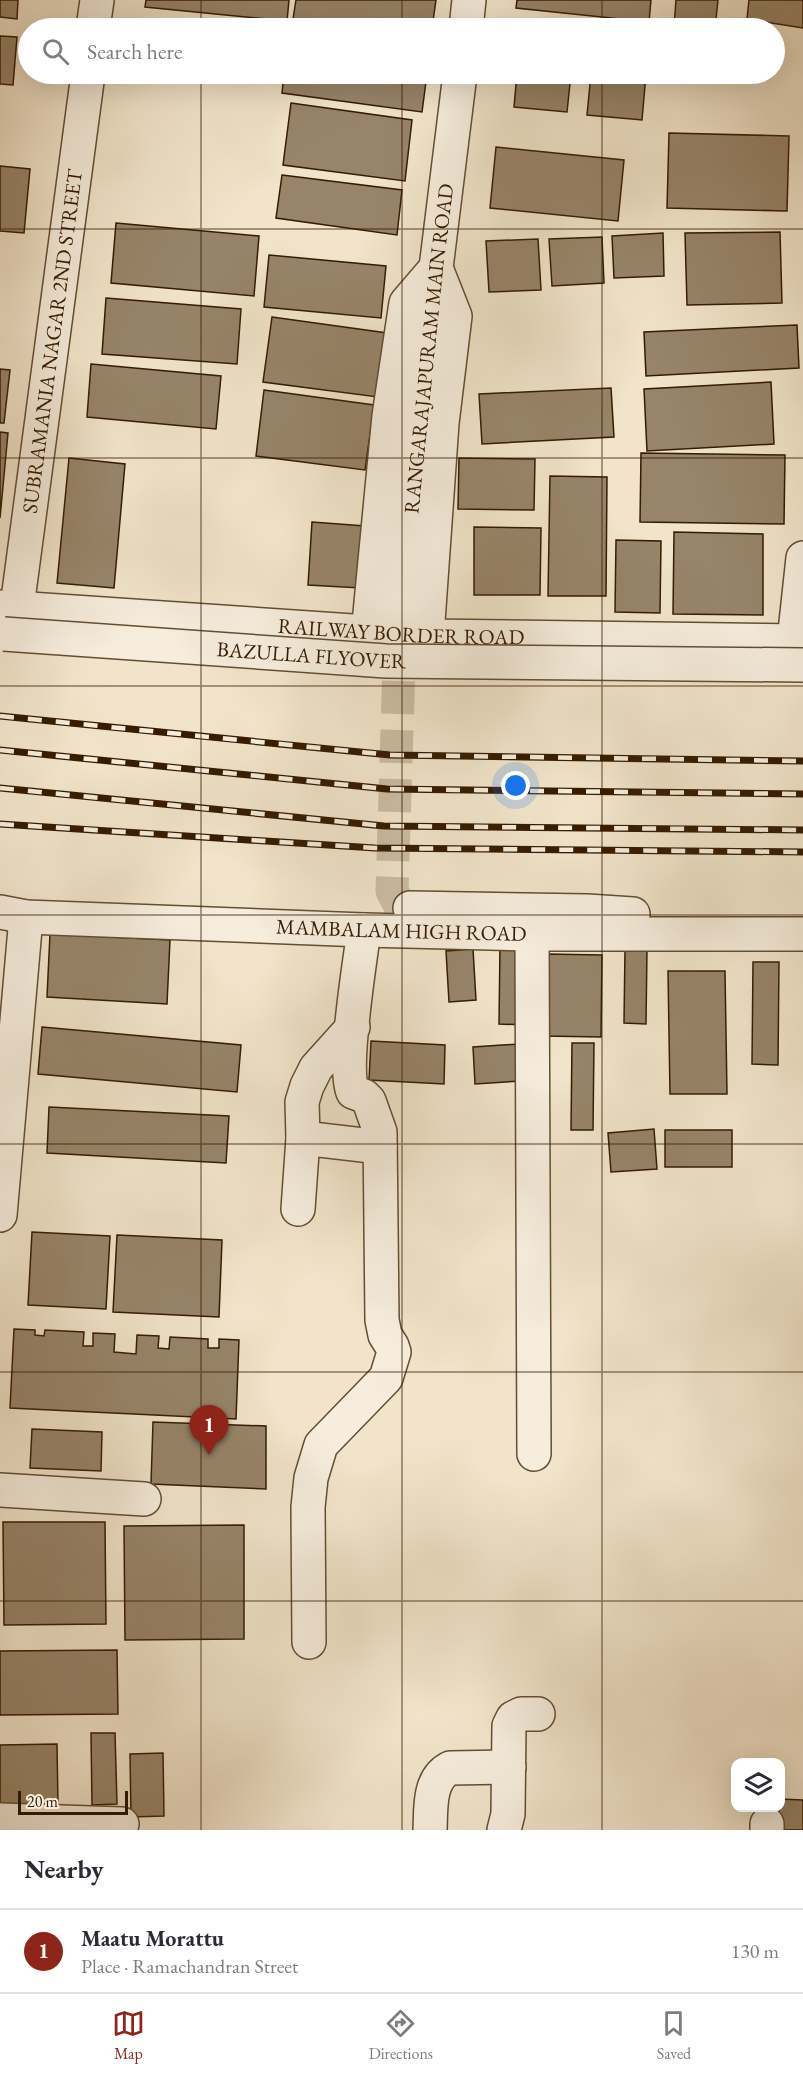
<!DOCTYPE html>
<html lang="en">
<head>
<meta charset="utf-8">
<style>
	body { margin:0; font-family:"EB Garamond",serif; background:#f7f7f7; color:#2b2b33 }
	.controls { position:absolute; right:18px; bottom:18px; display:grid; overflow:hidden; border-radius:12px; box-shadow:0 6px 24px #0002 }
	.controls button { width:54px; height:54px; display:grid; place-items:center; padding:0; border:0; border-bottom:2px solid #e1e1e2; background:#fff; color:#2b2b33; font:30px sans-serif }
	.scale { position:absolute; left:18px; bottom:15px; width:110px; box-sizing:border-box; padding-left:6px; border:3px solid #351b00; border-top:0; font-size:16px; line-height:21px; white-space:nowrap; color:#351b00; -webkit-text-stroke:4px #f6eddd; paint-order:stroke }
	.you { position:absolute; left:516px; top:786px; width:21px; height:21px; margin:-15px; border:4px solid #fff; border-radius:50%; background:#1a73e8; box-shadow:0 0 0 9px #1a73e833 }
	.badge { display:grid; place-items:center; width:39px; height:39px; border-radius:50%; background:#8f2418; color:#fff; font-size:20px; font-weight:700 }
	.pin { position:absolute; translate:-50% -50px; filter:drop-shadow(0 2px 3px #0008) }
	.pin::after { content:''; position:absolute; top:32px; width:21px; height:18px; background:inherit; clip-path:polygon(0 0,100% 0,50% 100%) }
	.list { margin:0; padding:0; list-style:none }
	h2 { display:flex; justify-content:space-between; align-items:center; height:78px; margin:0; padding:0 24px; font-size:26px }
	h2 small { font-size:20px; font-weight:400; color:#7c7c81 }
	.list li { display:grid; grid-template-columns:39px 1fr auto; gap:18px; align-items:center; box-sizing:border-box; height:84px; padding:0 24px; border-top:2px solid #e1e1e2 }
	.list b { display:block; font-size:22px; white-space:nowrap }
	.list p { margin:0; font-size:20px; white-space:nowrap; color:#7c7c81 }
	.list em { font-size:20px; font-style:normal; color:#7c7c81 }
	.icon { flex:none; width:33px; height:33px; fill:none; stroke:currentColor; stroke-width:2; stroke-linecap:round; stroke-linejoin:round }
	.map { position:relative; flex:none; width:803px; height:1830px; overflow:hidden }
	.search { position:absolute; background:#fff; box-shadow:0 6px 24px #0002; left:18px; right:18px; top:18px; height:66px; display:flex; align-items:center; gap:15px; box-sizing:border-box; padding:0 21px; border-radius:33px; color:#7c7c81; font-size:22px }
	.sheet { height:162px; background:#fff }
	nav { display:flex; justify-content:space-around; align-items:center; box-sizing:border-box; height:84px; border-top:2px solid #e1e1e2; background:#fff; font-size:16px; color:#7c7c81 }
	nav a { display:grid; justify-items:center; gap:3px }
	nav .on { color:#8f2418 }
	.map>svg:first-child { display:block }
	.building { fill:#978469; stroke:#351b00; stroke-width:1.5 }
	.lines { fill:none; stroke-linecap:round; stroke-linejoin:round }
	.minor-tunnel { stroke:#cbbca2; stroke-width:33; stroke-dasharray:33 16; stroke-linecap:butt }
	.minor-casing { stroke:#644d32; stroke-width:36 }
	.minor { stroke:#f6eddd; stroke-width:33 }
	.rail-casing { stroke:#351b00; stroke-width:7 }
	.rail { stroke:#f6eddd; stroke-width:4.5; stroke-dasharray:14; stroke-linecap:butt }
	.minor-bridge-casing { stroke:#644d32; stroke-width:36; stroke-linecap:butt }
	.minor-bridge { stroke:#f6eddd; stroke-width:33 }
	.grid { fill:none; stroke:#351b00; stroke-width:1.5; stroke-opacity:0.55 }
	.labels { text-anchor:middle; stroke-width:4.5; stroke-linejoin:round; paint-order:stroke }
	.street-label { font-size:21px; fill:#351b00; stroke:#f6eddd }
</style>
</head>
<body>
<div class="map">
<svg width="803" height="1830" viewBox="0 0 803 1830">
	<rect width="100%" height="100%" fill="#f1e4ca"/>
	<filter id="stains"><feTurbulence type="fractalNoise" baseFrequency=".00333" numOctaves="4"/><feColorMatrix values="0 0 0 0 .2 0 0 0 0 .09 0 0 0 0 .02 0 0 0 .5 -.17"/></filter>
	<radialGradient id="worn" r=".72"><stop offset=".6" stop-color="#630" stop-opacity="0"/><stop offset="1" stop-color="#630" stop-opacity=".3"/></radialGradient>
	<path class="building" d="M0,0H18L17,19L0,17Z
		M146,0H289L287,21L145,7Z
		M296,0H436L432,28H367L293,19Z
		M517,0H651L649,22L516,8Z
		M676,0H718L715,28L674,27Z
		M749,0H803V28L747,19Z
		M291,24L320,28H290Z
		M0,36L17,37L13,85L0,84Z
		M284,74H427L422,112L282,93Z
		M517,74H571L567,112L514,107Z
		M591,74H646L642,120L587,115Z
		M291,103L412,120L405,181L283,165Z
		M669,133L789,136L787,211L667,208Z
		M496,147L624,160L618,221L490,208Z
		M0,166L30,169L24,233L0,231Z
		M282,175L402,190L397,235L276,218Z
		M116,223L259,236L254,296L111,283Z
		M780,232L782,303L687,305L685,233Z
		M663,233L664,276L614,278L612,236Z
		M602,237L604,283L552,286L549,239Z
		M538,239L541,290L489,292L486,241Z
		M269,255L386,266L381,318L264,307Z
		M106,298L241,309L237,364L102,354Z
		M272,317L387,333L378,397L263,382Z
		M797,325L799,368L646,376L644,332Z
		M91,364L221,376L216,429L87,417Z
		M0,369L10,370L4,423H0Z
		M771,382L774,444L647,451L644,389Z
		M611,388L614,437L482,444L479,394Z
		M264,390L374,405L365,470L256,456Z
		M0,432L8,433L0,518Z
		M641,453L785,455L784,524L640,522Z
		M69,458L125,464L114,588L57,583Z
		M459,458L535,459L534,510L458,509Z
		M550,476L607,477L606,596H548Z
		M312,522L365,526L361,588L308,585Z
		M474,527L541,528L540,595H474Z
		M674,532L763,534V615L673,614Z
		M616,540L661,541L660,613L615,612Z
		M50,934L170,940L167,1004L47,997Z
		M500,945L529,946L527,1025L499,1024Z
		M473,949L476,1000L449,1002L446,951Z
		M625,949H647L646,1024L624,1023Z
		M546,954L602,955L601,1037L544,1036Z
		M753,962H779L778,1065L752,1064Z
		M668,971H725L727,1094H670Z
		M42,1027L241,1045L237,1092L38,1074Z
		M371,1041L445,1045L444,1084L369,1080Z
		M572,1043H594L593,1130H571Z
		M519,1044L521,1081L475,1084L473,1047Z
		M49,1107L229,1116L226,1163L47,1153Z
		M654,1129L657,1169L611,1172L608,1133Z
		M665,1130H732V1167H665Z
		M32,1232L110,1236L106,1309L28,1305Z
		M117,1235L222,1240L219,1317L113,1312Z
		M14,1329L35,1330V1335L44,1336L45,1330L84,1332L83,1346H93V1333L115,1334L114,1352L136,1354L137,1335L159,1336L158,1348L169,1349L170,1337L208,1339V1348H219V1339L239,1340L236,1419L10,1408Z
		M153,1422L266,1426V1489L151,1484Z
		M32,1429L102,1432L101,1471L30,1468Z
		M3,1522H105L106,1624L4,1625Z
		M244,1525V1639L125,1640L124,1526Z
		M117,1650L118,1714L0,1715V1651Z
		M91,1733H115L117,1804L92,1805Z
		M57,1744L58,1806L0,1807V1745Z
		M163,1753L164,1816L131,1817L130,1754Z
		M780,1799L803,1800V1830H778Z"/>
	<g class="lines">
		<path class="minor-tunnel" d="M400,632L392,891L400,906L410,908"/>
		<g class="minor-casing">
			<g id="minor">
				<path d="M93,28L97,0"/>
				<path d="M466,28L469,0"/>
				<path id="s1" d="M0,607L427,636L803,641"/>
				<path id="s2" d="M17,607L88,74"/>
				<path id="s3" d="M400,625L436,268L460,74"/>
				<path d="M368,634L389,416L406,303L436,268"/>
				<path d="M427,636L442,423L455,316L438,273"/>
				<path d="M794,641L803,558"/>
				<path d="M410,908L587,911L633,914"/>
				<path id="s4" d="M0,912L26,917L364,930L532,934H803"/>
				<path d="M532,934L534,1454"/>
				<path d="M303,1138L380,1147"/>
				<path d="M298,1209L303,1138L302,1102L307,1086L316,1068L353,1027"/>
				<path d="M0,1215L26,917"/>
				<path d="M0,1490L144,1499"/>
				<path d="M309,1642L308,1507L311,1478L321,1445L386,1378L394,1352L392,1346L385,1335L382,1320L380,1132L369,1101L364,1096L353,1092C342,1068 360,962 364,930"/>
				<path d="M0,1820L122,1824"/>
				<path d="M430,1830C431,1810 428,1779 450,1768L509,1767"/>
				<path d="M504,1830L508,1814L509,1726L513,1718L521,1714H538"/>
				<path d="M767,1830V1824"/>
			</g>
		</g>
		<use href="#minor" class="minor"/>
		<g class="rail-casing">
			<path id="rail" d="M0,716L390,755L803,761
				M0,750L387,789L803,794
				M0,788L384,826L803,830
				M0,824L375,848L803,852"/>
		</g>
		<use href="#rail" class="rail"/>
		<g class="minor-bridge-casing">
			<g id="minor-bridge">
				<path id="s5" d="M4,634L386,661L803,665"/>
			</g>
		</g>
		<use href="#minor-bridge" class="minor-bridge"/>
	</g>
	<path class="grid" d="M201,0V28M402,0V28M602,0V28M201,74V1830M402,74V1830M602,74V1830M0,229H803M0,458H803M0,686H803M0,915H803M0,1144H803M0,1372H803M0,1601H803"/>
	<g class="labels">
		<g class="street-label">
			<text dy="7" stroke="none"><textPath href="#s2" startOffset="268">SUBRAMANIA NAGAR 2ND STREET</textPath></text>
			<text dy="7" stroke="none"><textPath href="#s3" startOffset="278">RANGARAJAPURAM MAIN ROAD</textPath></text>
			<text dy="7" stroke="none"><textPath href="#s1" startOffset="402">RAILWAY BORDER ROAD</textPath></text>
			<text dy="7" stroke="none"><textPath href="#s5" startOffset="308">BAZULLA FLYOVER</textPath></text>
			<text dy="7" stroke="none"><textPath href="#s4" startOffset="402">MAMBALAM HIGH ROAD</textPath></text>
		</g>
	</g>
	<rect width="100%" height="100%" filter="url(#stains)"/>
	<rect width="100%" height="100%" fill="url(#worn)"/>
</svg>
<div class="controls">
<button><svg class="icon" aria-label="layers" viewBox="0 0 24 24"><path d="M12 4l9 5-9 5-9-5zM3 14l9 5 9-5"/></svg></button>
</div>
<div class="scale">20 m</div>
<div class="you"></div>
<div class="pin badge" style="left:209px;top:1455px">1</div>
<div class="search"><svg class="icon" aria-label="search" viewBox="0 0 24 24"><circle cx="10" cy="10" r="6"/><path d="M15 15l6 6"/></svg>Search here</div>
</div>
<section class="sheet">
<h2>Nearby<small></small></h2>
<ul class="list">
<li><span class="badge">1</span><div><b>Maatu Morattu</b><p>Place · Ramachandran Street</p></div><em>130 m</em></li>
</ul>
</section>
<nav>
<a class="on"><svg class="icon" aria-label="map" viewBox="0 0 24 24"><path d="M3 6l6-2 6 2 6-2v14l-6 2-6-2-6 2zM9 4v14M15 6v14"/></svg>Map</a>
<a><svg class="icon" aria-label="directions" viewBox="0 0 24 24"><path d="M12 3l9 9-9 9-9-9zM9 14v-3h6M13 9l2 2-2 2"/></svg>Directions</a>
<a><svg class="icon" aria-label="saved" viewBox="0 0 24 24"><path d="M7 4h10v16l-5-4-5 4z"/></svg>Saved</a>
</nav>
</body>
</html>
